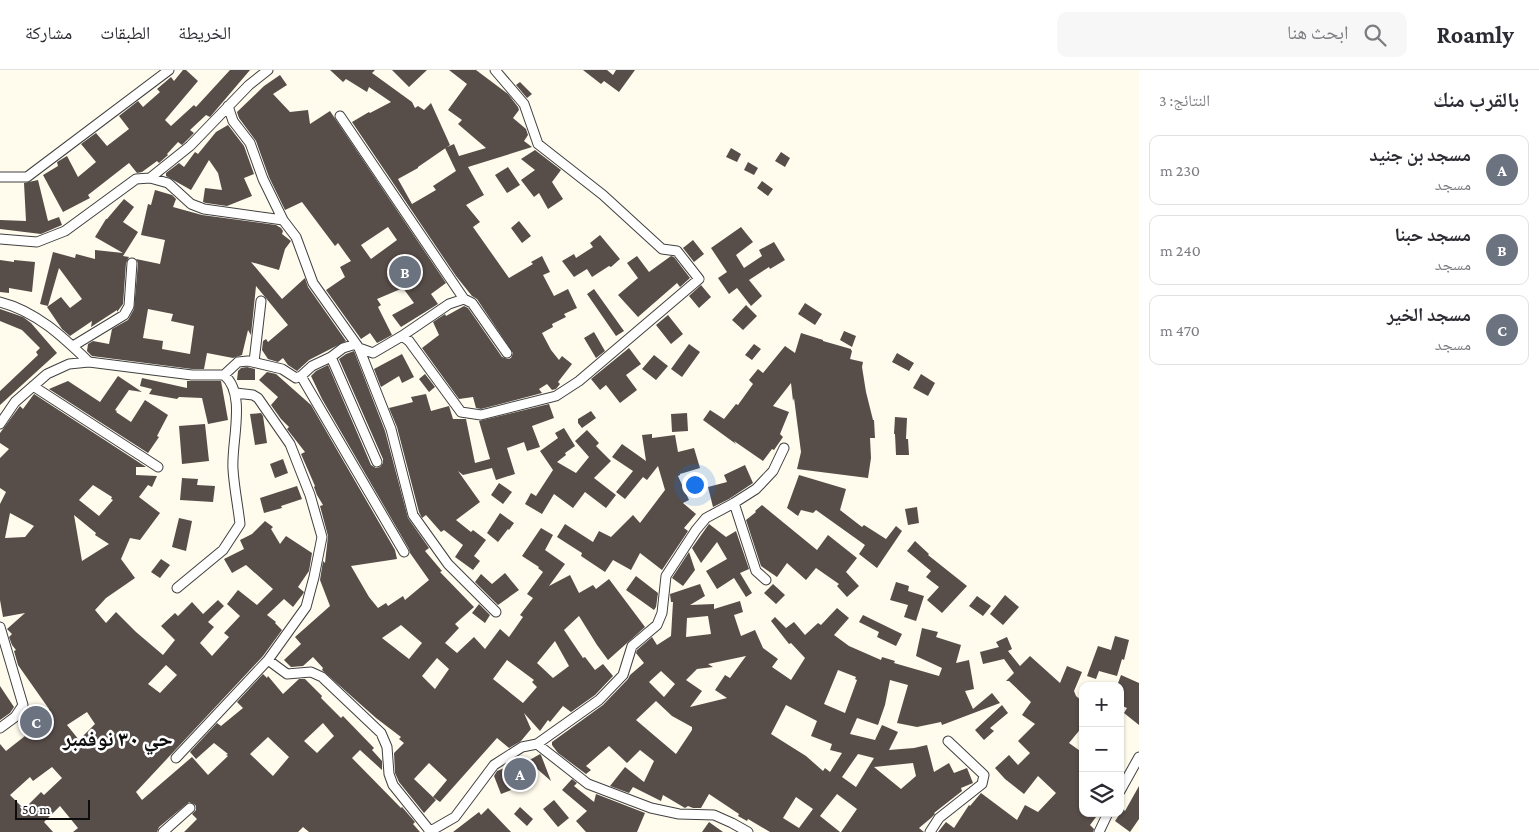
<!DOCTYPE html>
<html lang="ar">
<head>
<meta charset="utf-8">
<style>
	body { margin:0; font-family:"Crimson Pro","Noto Naskh Arabic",serif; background:#f7f7f7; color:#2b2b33; direction:rtl }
	.controls { position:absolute; right:15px; bottom:15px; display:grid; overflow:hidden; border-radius:10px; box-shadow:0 1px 4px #0004 }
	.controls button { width:45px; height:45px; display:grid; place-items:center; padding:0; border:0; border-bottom:1px solid #e1e1e2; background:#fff; color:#2b2b33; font:25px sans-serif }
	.scale { position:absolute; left:15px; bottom:12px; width:75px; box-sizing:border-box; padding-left:5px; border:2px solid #0d0d0d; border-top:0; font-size:14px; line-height:18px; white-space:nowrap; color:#0d0d0d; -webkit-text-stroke:4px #fff; paint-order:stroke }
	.you { position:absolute; left:694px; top:414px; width:18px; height:18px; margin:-12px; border:4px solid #fff; border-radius:50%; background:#1a73e8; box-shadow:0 0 0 8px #1a73e833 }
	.badge { display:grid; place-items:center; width:32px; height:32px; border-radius:50%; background:#c61c2e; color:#fff; font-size:16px; font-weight:700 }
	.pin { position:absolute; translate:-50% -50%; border:2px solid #fff; box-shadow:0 1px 5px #0006 }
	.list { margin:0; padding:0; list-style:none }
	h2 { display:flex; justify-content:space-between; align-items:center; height:65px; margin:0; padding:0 20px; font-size:21px }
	h2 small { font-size:16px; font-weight:400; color:#7c7c81 }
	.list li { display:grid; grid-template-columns:32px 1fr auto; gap:15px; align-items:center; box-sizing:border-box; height:70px; margin:0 10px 10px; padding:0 10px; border:1px solid #e1e1e2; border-radius:10px }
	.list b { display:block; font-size:19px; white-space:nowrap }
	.list p { margin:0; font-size:16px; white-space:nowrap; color:#7c7c81 }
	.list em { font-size:16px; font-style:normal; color:#7c7c81 }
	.icon { flex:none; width:28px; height:28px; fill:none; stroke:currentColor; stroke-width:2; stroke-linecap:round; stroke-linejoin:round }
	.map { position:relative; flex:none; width:1139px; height:762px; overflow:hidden; direction:ltr }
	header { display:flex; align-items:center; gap:30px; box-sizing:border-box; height:70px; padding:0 25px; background:#fff; border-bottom:1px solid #e1e1e2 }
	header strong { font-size:24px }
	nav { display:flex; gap:28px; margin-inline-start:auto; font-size:18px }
	.search { width:350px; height:45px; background:#f7f7f7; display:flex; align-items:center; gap:12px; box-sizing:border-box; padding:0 18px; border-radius:10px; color:#7c7c81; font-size:19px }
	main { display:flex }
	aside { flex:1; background:#fff }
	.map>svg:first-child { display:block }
	.building { fill:#574d49; fill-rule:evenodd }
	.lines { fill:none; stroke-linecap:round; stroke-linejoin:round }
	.minor-casing { stroke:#404040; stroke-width:11 }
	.minor { stroke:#fff; stroke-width:9 }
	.labels { text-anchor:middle; stroke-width:5; stroke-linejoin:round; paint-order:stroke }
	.district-label { font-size:22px; font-weight:bold; fill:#0d0d0d; stroke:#fff }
</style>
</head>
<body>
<header>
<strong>Roamly</strong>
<div class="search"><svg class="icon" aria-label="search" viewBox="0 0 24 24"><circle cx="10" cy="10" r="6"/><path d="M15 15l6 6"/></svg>ابحث هنا</div>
<nav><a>الخريطة</a><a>الطبقات</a><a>مشاركة</a></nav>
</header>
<main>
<aside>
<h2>بالقرب منك<small>النتائج: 3</small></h2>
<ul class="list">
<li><span class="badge" style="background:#6b7280">A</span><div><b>مسجد بن جنيد</b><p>مسجد</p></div><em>230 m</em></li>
<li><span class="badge" style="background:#6b7280">B</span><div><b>مسجد حبنا</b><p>مسجد</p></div><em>240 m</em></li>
<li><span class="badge" style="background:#6b7280">C</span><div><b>مسجد الخير</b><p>مسجد</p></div><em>470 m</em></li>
</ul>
</aside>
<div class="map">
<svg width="1139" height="762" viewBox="0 0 1139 762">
	<rect width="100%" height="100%" fill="#fffbed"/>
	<path class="building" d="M183,0H186L198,11L165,50L171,56L194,35L196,37L230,0H250L210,47L206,45L190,60L194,63L182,75L178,72L167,84L168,85L159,93L157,91L142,102L137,103L129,93L88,125L90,128L63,142L43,105L58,96L57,92L67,86L78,107L96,92L81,74L96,63L107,76L129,59L119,46L138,31L143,37L160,22L157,19L171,7L174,11Z
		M330,0H375L372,3L412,32L415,38L418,36L424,40L431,33L450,75L418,97V98L398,109L412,134L436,120L433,116L456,101L445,78L454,74L459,86L486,78L458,54L462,50L448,40L467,14L449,0H476L508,24L518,37L519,40L513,48L526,59L528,65L524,71L532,77L468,97L484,125L466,135L480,152L473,157L509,208L533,194L531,192L542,186L550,202L543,205L554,226L568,219L577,238L564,244L566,247L552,254L553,257L542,263L551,280L559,290L562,286L572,294L558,312L560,314L556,319L552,320L547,314L539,319L542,323L481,339L476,338L473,327L459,329L422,278L439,265L433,252L445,244L446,246L464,236L468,238L502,287L508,289L511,288L513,283L477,229L472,226L456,206L352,52L369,42L370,43L391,32L369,17L367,22L346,9L343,12Z
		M392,0H427L409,17Z
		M583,0H607L613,5L616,0H635L619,22L604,11L601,14Z
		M280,5L287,15L273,24L290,42L308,40L310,54L330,41L446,213L431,224L438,234L401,257L392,245L414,233L403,218L377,229L381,235L378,237L392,265L377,273L370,263L361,269L326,220L345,207L340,197L351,191L338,173L335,176L302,132L285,140L269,107L256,71L239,48L237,42L264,16ZM388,157L397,170L371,189L361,175Z
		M520,12L532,24L527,28L516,15Z
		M228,55L244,76L254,104L244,108L252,126L227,136L206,133L203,132L205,118L222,120L218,103L209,90L191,120L166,106V103L179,93L184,97L195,82L198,84L216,62Z
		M731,78L741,84L737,92L726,87Z
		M535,80L561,100L552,112L563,129L548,139L539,123L534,127L521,110L535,100L521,89Z
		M781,82L790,88L785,97L775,91Z
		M748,92L758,98L754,105L744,100Z
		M508,97L520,115L507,123L495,105Z
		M38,110L48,151L59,147L62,155L41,164L0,159V150L26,151L24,113Z
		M762,111L773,119L768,126L757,118Z
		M155,120L172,125L176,129L173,137L202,145L276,155L281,158L283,161L282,164L291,171L285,179L279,200L251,192L282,229L305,208L308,217L346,271L309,290L297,301L288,295L283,288L278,292L268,289L262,280L263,271L266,269L268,272L288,255L256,216L251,265L248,260L242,285L233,288L207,283L204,299H192L92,286L87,281L88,274L93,271L109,274L112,259L128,250L134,239L138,193L136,189L160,194L165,170L141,165L148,134L151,135ZM148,239L173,244L171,251L194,256L190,284L162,279L163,271L143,268Z
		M124,129L134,137L123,152L138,162L123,186L129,187L126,193L123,234L117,242V240L91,257L92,251L70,266L62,259L47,237L61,227L70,238L82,229L59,198L48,236L40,234L53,182L75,188L76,184L95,189V180L123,183L95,167L106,149H107Z
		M519,151L531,166L522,173L511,158Z
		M741,157L753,172L736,185L744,198L762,186L759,180L774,172L785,190L770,199L769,197L749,210L762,226L751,236L737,218L729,224L718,208L727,202L711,178Z
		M600,165L620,189L611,197L609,196L592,207L587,199L574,207L562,191L574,184L576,188L593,177L590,173Z
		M693,170L704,184L694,192L683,178Z
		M637,186L649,202L671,186L674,187L690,208L680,217L677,213L638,247L618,225L638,208L627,193Z
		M0,190L14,192V190L35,192L32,222L9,218V223L0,222Z
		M701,215L711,227L699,238L689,226Z
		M594,219L624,261L616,266L587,224Z
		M805,233L822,244L815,255L798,244Z
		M746,235L757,246L743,260L732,250Z
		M0,239L23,247L31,253L57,283L0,335V321L38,285L36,282L40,278L22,260L0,251Z
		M668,245L683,264L671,274L656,255Z
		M844,261L856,266L852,277L840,270Z
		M594,262L605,281L596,288L584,268Z
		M801,263L823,270V271L851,279V280L852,281L850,289L863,292L862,297L866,322L873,350H874L875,368H870L871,388L868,408L797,399L801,382L794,328L793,331L791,313L773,336L789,342L780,364L783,367L774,380L772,379L763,391L734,371L736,374L703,350L710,340L724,349L736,334L738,335L753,314L749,310L758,299L763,303L785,276L795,283Z
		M689,274L700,282L682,307L671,299Z
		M754,274L761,279L752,290L745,285Z
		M629,278L641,294L626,305L637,320L620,333L606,315L600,320L591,309Z
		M354,281L385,361L408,448L429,478L425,481L442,501L440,502L474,537L455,554L459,558L445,573L457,583L474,567L485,579L500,559L509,567L523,547L520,545L533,528L527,524L543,502L538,498L539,497L522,486L541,458L553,465L545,480L565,494L549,516L570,505L579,523L593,515L596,519L609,509L645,557L608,590L597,575L579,546L564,560L583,588L585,587L595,600L603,594L613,606L595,625L571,642L563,636L550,652L548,650L540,661L524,643L531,659L521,671L509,678L497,668L440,732L433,727L447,710L429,693L414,709L436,730L424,743L399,712L395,703L394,683L404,673L399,669L401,667L376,648L322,600L323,598L313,587L303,596L291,597L284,590L301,574L295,567L330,536L320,510L323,491L325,493L328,466L320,436L323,435L317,425L314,417L315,416L301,384L305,382L287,359L289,357L281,349L271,335L278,327L259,310L267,302L276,304L311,335L395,480L397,489L351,496L369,527L378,538L386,533L388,536L403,526L405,530L429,510L410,483L409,479L322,329L311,306L316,301L328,295L371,395L376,398L380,397L383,393V389L339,289L346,284ZM401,555L422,573L409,589L382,568ZM555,571L569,596L553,608L537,593ZM437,588L449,599L435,619L422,606ZM507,590L534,610L532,612L537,617L523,633L493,609Z
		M897,283L914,293L909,301L892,292Z
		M402,284L414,307L402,313L399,306L381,317L374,299Z
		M654,285L668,296L656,310L642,299Z
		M247,297L255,299V310H237L238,301L241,298Z
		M425,304L435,317L429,322L419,309Z
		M921,304L935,313L928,326L913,318Z
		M118,306L142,322L129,320L115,340L117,341L116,342L131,352L145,330L168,345L157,366L159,367L148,383L49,319L68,311L100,332Z
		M142,308L187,318V311H221L228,350L208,354L202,328L179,327L177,329L149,324L152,319L140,316Z
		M34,324L146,397H136V405L157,406L152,417L148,415L139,427L160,443L140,470L130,468L121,489L135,508L106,528L95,540L106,553L116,542L136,562L163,585L175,570L161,556L175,543L178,546L192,532L203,544L218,530L224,536L208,552L214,557L200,573L212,586L229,567L224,563L240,546L227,534L238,520L257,535L273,519L246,495L232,503L224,489L244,479L240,470L252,464L265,451L273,457L271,459L280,474L286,466L312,483L309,501L298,517L304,522L303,524L293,537L284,529L267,545L276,552L275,553L282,560L263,586L136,722L142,730L192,687L208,705L228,686L226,685L228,684L214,673L196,689L190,682L217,653L221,656L243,638L237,632L263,604L267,608L268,606L283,624L299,609H305L322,626L321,628L341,648L343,646L374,678L372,680L382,691V700L360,680L352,688L401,738L402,737L415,752L413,754L420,762H309L303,757L298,762H184L197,749L192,744L196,740V736L194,734L189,732L159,757L157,762H73L78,758L60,736L44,752L53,762H0V674L6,681L25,666L22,662L49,639L18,595L14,581L16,580L12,575L9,567L12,564L7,559L25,543L3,547L0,530V434L6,422L0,418V388L9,379L0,373V363L20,336L23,339ZM93,415L112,427L111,429L113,430L99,446L79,430ZM10,443L34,456L25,467L5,468ZM74,445L96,463L95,465L109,474L82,491ZM166,595L177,605L160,623L148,614ZM87,642L95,654L79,670L67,655ZM323,653L334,666L317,683L304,671ZM268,667L289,687L273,706L250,684ZM52,697L62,708L44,725L41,722L26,737L24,734L22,737L10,725L30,707L33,711Z
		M426,324L431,341L449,336L453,349H466L475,393L490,389L479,351L549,334L554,348L532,356L540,377L527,381L524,372L507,378L515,404L496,410L492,398L463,405L458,401L480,432L456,450L471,462L473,460L486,470L474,486L480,491L473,500L455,487L463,475L444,460L441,462L426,445L422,448L419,442L397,357L389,338L413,332L411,327Z
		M591,341L596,348L582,358L578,353V349Z
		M261,343L263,346L267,373L255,375L250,344Z
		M687,343L688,361L672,362L671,344Z
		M895,347L907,348L906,369H908L909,385H896L895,364H894Z
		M205,354L209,391L182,394L179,356Z
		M564,358L575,376L565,383L566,385L557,392L576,403L589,387L575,371L587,360L599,373L596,376L611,391L594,408L616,425L606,438L585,422L573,438L554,424L542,444L525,434L531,423L536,426L553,400L540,381L558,368L555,363Z
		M652,364V368L675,365L678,382L694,378L700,398L680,404V405L678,406L689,430L683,433L696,444L684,458L688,461L662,500L640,483L631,500L613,490L605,502L581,486L582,483L557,467L565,454L593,472L599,461L611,467L633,445L640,453L665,420L658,396L647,410L643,407L625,429L616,422L633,401L612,387L622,374L646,391L642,365Z
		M283,389L288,403L275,408L270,394Z
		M745,395L753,413L729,429L713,437L708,417L727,412L724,405Z
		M799,405L846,419L840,440L862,457L864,455L886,469L896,456L902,461L877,498L859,484L865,475L816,440L813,443L801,440L798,446L787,438Z
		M182,408L198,409L197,415L215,416L213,432L180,430Z
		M499,413L512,422L503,434L491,425Z
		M297,416L302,429L281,436L282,438L264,443L260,428Z
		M762,435L817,480L828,465L857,488L846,502L859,516L847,527L837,516L839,514L816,498L806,510L787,493L777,507L761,496L746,450L756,442L755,441Z
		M917,437L919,453L908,455L905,439Z
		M500,443L514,453L509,460L508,459L498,472L487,463Z
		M179,448L192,451L186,481L172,477Z
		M709,454L726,467L736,461L749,499L740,503L752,523L746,527L734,508L717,519L706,501L727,489L717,472L701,493L692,478Z
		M915,471L929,484L928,485L967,516L942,543L927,530L939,517L926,507L931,501L907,481Z
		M689,482L695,500L683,516L672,508Z
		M161,489L170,495L160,508L151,502Z
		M505,503L519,520L498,535L475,512L481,504L492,514Z
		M636,506L658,523L656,537L654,540L626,520Z
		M896,512L909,516L908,521L924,526L916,551L904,547L908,535L890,530Z
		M700,514L705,526L690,535L714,534V539L740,531L743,542L734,545L741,566L755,560L763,578L778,589L772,597L791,610L805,588L791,573L789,574L771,551L775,547L786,558L794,552L805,565L818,553L821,555L837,538L849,548L834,565L849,576L881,590L882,587L895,591L894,593L939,606L942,598L916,586L922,558L938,562L936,567L961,575L956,593L969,590L974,619L965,621L973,639L992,623L1000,633L942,655L941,652L917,657L897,653L908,615L890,610L885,635L878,655L857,648L850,664L875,670L882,655L898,662L889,680L914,678L927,675L934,702L949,693L954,703L967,698L973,713L961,718L962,721L934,743L935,744L931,748L919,758L924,762H841L857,739L837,724L820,746L840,762H770L748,749L747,751L738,746L739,744L709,724L701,738H693L688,736L685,738L663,725L661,731L633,717L629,723L610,716L625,697L644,712L654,691L640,680L627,693L609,676L586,696L591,700L586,704L558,683L552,675V672L603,635L628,609L630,605L644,593L636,583L637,580L652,567L657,575L671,566L673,532H671L670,524ZM708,546L711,564L686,567L687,548ZM746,586L730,608L725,605L715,620L727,628L690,637L702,621L686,610L697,599L713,597L708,594ZM838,600L856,607L855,609L857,610L845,643L824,634ZM661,601L675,614L664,627L649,612ZM656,631L672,646L692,657V660L676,684L636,650ZM786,635L817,651L811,666L832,674L830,680L842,683L830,702L825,698L823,701L806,686L771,664ZM858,684L874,688L856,717L842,707ZM913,693L916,706L901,719L874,697ZM796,727L813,739L799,758L783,748Z
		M773,514L785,525L776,534L764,523Z
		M1005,525L1019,537L1003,555L990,544Z
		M977,526L991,536L983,546L969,536Z
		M479,534L490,545L485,553L472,543Z
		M863,545L902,564L896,576L877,567L879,562L859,552Z
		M1115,566L1129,570L1124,590L1122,589L1117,606L1099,601L1096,609L1087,606L1098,576L1111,580Z
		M1007,567L1012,579L1008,581L1020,596L1030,586L1060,613L1067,596L1082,602L1074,621L1076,626L1083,632V656L1069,673L1083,683V743H1099L1090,755L1094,759L1093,762H938L946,752L954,758L969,735L970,736L981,723L1017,750L1025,735L1038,742L1056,723L1038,706L1024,724L1005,709L995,698L1009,685L1018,695L1030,683L1018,671L1035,654L1022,645L1031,632L1009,611H1006L1014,603L1004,589L983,594L980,582L999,577L996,572Z
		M1121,605L1139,613V655L1124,643L1127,638L1120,635V616H1117Z
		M0,616L14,637L10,643L0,650Z
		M1002,635L1008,643L990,658L994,661L984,670L975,660Z
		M540,684L541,685L551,711L528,691Z
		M514,694L505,706L508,709L524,695L536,710L501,724L494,706L497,701Z
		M572,709L577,713L574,716L594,732L596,724L645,743L637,762H586L576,751L587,741L562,720Z
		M1139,716V749L1130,762L1115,751L1123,739L1125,741Z
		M554,730L569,748L558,757L543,739Z
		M520,737L533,749L527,756L514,744Z
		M488,738L511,762H453L479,742L481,745Z
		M709,752L723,762H702Z"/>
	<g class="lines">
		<g class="minor-casing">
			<path id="minor" d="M228,36L233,51L250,73L263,109L283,150
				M340,46L464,229
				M0,107H27L169,0
				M150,108L190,76L249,15L268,0
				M0,169L37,172L65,161L136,109L150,108L168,113L191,134L204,139L283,150L296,167L313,213L359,278L391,359L413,445L448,494L496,542
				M0,232C36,241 63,267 89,292
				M402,266L449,234L464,229L472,233L507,283
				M73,276L124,245L129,236L132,193
				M359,278L373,283L402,266L409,271L461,342L481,345L556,326L579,311L699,209L677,181L662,179L603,125L538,74L524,34L495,0
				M331,287L377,392
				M254,292L261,231
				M224,305L238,292L248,291L282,299L296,308L301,306L404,482
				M301,306L312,296L331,287L343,278L356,274
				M33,316L158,397
				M0,354L15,332L47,304L69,294L89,292L192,305H224C247,324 231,372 233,399C234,417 238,436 240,454L223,480L177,518
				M734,433L756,501L766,510
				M0,557L23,635L15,647L0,658
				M268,590L287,604L311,602L322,607L381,663L387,677L389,704L393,715L430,761
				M537,674L599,630L623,605L632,576L657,555L662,543L666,506L696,460L706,448L734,433L756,419L773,401L784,378
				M176,688L268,590L306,537L314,507L322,467L310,425L290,374L258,328L253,325L236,323
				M1120,721L1139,687
				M163,762L190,738
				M429,762L455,747L494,695L522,677L537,674L588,714L651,738L679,744L714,745L732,753L748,762
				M930,762L939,748L982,714L984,705L948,671
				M1099,762L1108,743"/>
		</g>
		<use href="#minor" class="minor"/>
	</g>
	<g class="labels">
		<g class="district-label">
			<text x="118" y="676">حي ۳۰ نوفمبر</text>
		</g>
	</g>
</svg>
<div class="controls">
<button>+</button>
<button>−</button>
<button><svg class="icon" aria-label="layers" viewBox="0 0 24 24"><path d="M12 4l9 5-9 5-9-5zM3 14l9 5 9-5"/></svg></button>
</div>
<div class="scale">50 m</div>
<div class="you"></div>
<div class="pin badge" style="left:520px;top:704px;background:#6b7280">A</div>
<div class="pin badge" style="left:405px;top:202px;background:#6b7280">B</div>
<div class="pin badge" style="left:36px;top:652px;background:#6b7280">C</div>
</div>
</main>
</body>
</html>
